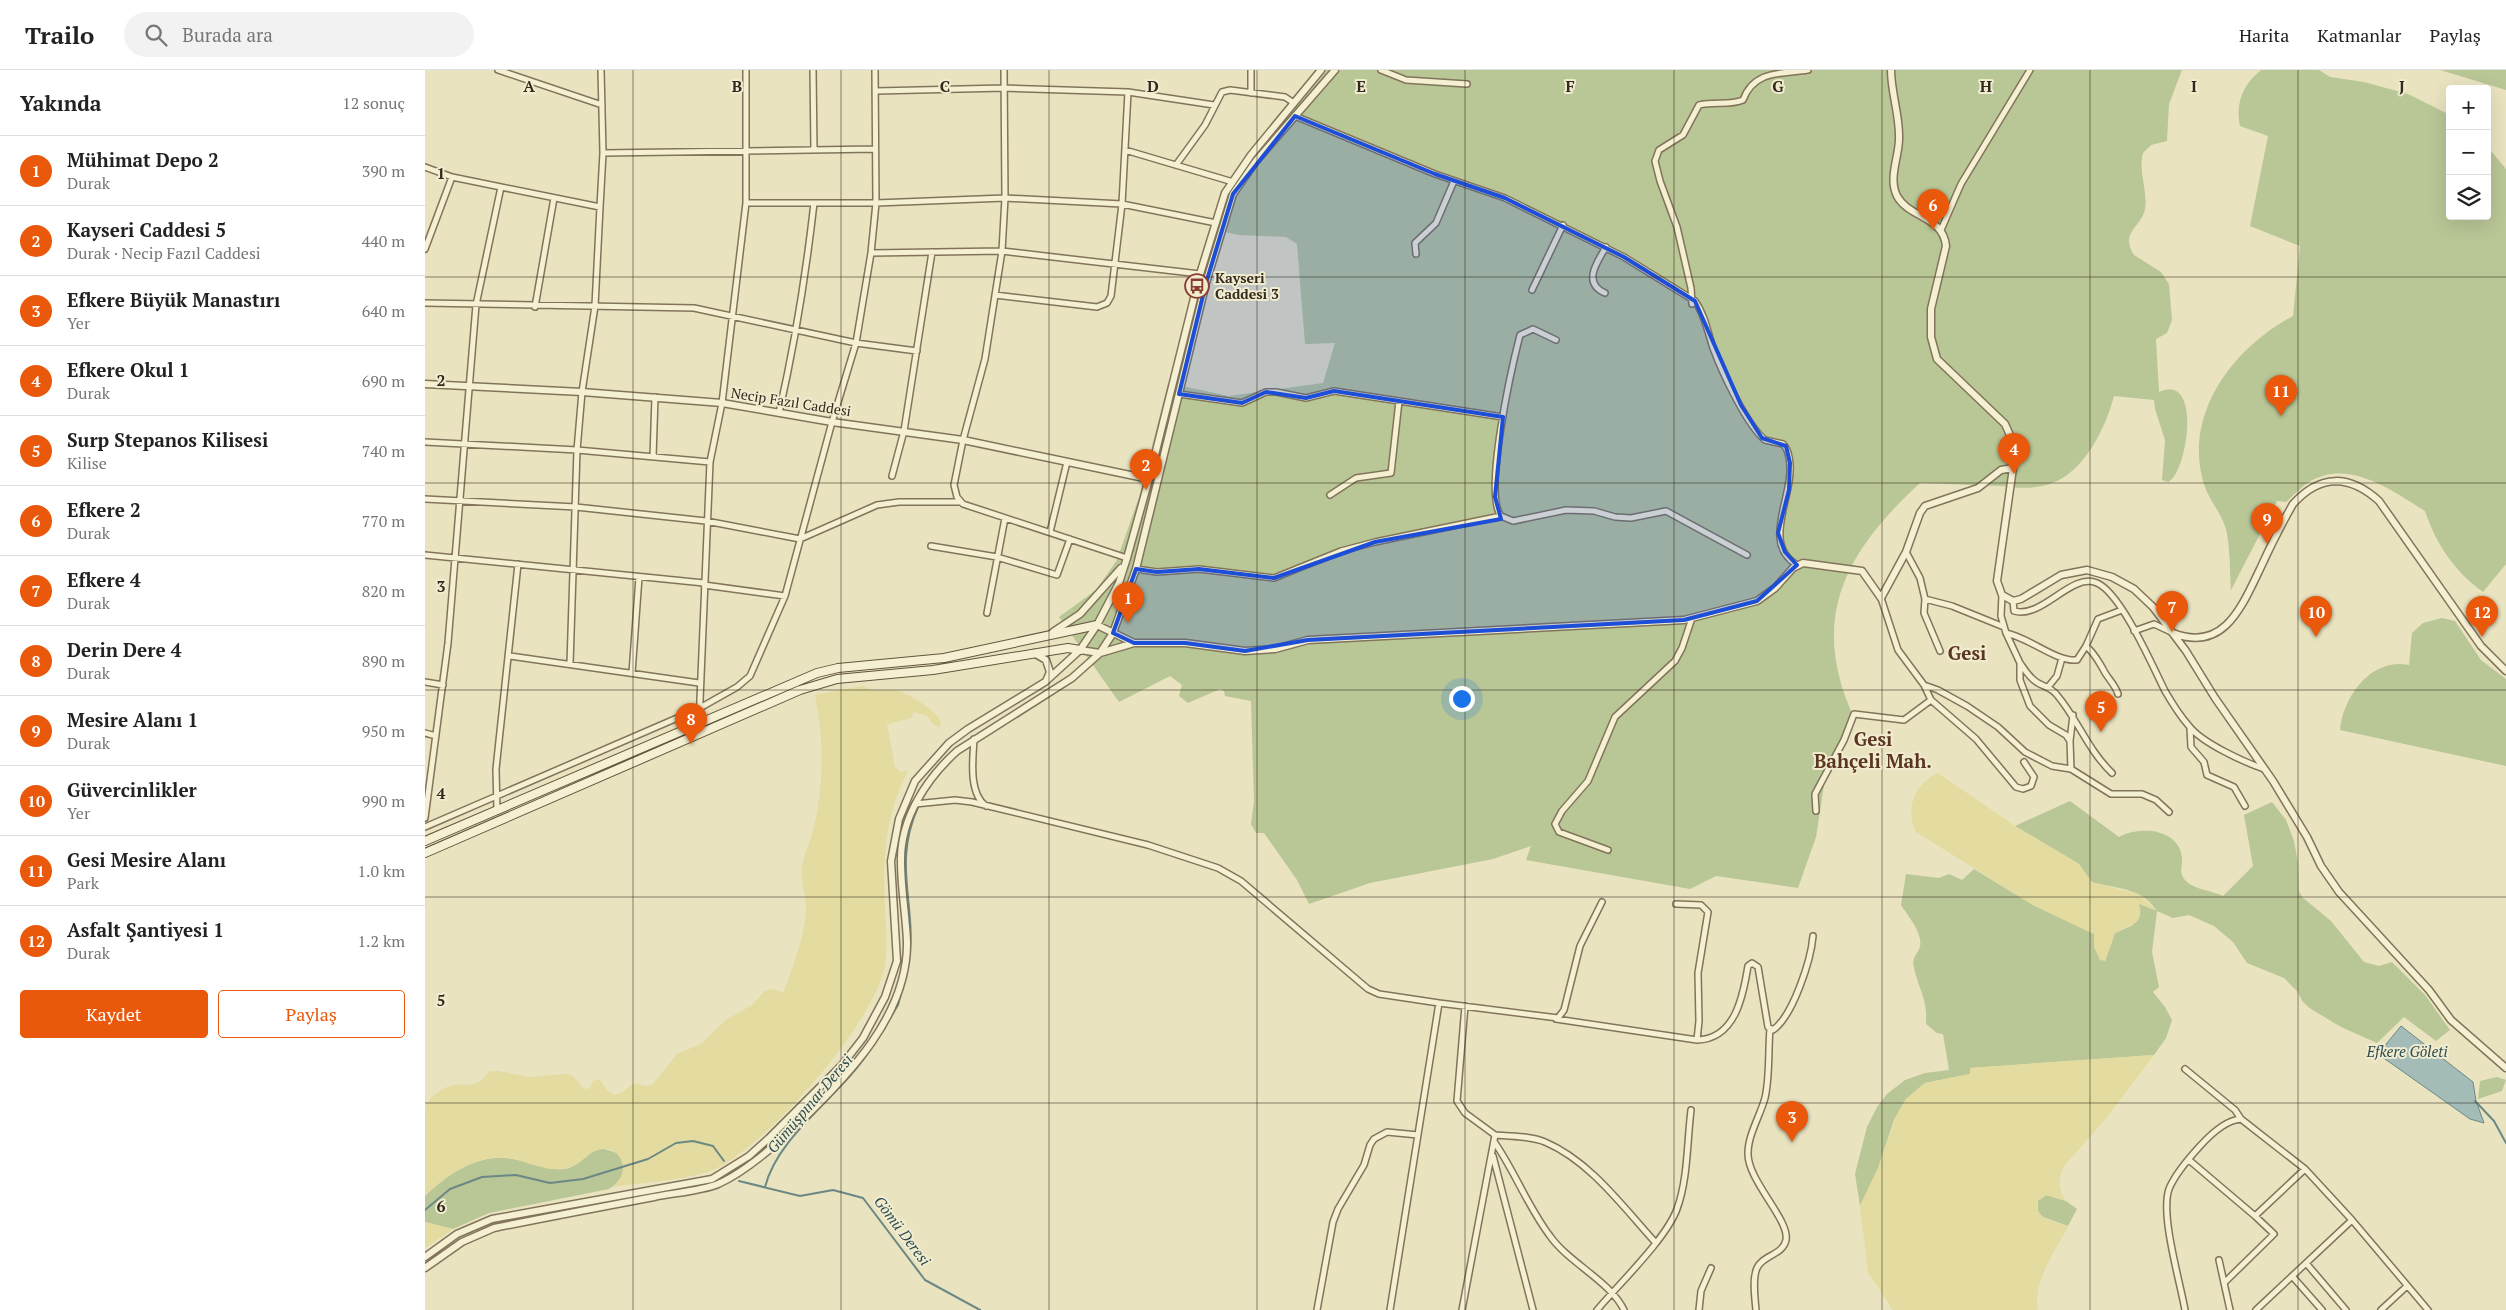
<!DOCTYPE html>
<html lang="tr">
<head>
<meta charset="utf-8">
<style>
	body { margin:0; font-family:"PT Serif",serif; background:#f2f2f2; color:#222 }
	.controls { position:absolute; right:15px; top:15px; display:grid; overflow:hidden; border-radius:5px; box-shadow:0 5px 20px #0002 }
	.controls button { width:45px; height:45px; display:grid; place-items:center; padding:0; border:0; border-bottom:1px solid #e0e0e0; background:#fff; color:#222; font:25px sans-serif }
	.you { position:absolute; left:1036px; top:628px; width:18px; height:18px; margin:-12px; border:4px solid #fff; border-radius:50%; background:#1a73e8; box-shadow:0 0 0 8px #1a73e833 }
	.badge { display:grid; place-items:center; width:32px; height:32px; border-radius:50%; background:#ea580c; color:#fff; font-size:16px; font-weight:700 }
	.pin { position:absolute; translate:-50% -41px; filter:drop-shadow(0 1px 2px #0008) }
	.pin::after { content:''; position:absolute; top:26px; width:18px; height:15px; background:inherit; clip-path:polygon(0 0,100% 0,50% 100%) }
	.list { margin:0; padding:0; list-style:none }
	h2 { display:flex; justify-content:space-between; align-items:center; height:65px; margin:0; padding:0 20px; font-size:21px }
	h2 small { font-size:16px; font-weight:400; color:#767676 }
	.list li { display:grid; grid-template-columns:32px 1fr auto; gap:15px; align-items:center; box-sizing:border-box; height:70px; padding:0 20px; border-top:1px solid #e0e0e0 }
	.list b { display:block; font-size:19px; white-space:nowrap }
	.list p { margin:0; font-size:16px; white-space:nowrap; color:#767676 }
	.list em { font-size:16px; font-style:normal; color:#767676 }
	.actions { display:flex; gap:10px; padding:15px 20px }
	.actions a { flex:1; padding:11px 0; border:1px solid #ea580c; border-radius:5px; text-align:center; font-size:18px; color:#ea580c }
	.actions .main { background:#ea580c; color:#fff }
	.icon { flex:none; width:28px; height:28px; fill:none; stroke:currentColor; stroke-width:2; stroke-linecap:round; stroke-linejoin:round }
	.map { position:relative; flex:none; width:2081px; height:1240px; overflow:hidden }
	header { display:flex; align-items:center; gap:30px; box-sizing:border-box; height:70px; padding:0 25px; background:#fff; border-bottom:1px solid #e0e0e0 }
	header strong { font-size:24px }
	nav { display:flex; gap:28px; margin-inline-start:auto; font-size:18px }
	.search { width:350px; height:45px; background:#f2f2f2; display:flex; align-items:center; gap:12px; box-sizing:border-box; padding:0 18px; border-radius:28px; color:#767676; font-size:19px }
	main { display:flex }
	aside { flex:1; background:#fff }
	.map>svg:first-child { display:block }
	.green { fill:#b9c696 }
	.sand { fill:#e3db9f }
	.water { fill:#a3bcb8; stroke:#6b8885 }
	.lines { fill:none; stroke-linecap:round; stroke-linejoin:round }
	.stream { stroke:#6b8885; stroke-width:2 }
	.minor-casing { stroke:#81745a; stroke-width:8 }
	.tertiary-casing { stroke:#81745a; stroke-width:9 }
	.secondary-casing { stroke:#62553d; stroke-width:10 }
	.minor { stroke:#f5f0d2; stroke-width:5 }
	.tertiary { stroke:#f5f0d2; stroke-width:6 }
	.secondary { stroke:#f5f0d2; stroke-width:8 }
	.marked { fill:#1d4ed8; fill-opacity:0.2; stroke:#1d4ed8; stroke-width:4; stroke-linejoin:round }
	.grid { fill:none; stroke:#322a1d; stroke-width:1; stroke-opacity:0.55 }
	.labels { text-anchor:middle; stroke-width:4; stroke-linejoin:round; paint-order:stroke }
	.poi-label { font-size:14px; font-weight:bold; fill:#322a1d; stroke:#f1eccf; text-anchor:start }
	.street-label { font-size:14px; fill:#322a1d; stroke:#f1eccf }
	.water-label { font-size:15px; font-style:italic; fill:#2d4d50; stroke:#f1eccf }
	.district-label { font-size:19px; font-weight:bold; fill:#5a3520; stroke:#f1eccf }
	.grid-label { font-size:16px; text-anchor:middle; font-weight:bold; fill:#322a1d; stroke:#f1eccf; stroke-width:4; stroke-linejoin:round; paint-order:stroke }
</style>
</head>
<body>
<header>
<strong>Trailo</strong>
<div class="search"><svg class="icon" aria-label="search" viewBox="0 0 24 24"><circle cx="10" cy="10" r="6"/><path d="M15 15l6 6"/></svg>Burada ara</div>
<nav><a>Harita</a><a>Katmanlar</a><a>Paylaş</a></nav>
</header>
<main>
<aside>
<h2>Yakında<small>12 sonuç</small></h2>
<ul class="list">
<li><span class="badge">1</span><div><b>Mühimat Depo 2</b><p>Durak</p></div><em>390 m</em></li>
<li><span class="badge">2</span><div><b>Kayseri Caddesi 5</b><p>Durak · Necip Fazıl Caddesi</p></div><em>440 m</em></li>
<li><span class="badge">3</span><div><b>Efkere Büyük Manastırı</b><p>Yer</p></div><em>640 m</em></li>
<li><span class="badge">4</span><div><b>Efkere Okul 1</b><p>Durak</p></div><em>690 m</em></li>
<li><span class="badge">5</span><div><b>Surp Stepanos Kilisesi</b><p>Kilise</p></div><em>740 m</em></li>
<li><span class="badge">6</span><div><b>Efkere 2</b><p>Durak</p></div><em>770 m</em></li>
<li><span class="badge">7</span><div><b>Efkere 4</b><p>Durak</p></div><em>820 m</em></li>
<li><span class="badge">8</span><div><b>Derin Dere 4</b><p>Durak</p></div><em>890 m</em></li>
<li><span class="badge">9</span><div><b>Mesire Alanı 1</b><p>Durak</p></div><em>950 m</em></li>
<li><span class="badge">10</span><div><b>Güvercinlikler</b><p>Yer</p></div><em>990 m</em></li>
<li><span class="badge">11</span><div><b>Gesi Mesire Alanı</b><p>Park</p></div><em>1.0 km</em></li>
<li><span class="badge">12</span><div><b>Asfalt Şantiyesi 1</b><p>Durak</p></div><em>1.2 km</em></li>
</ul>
<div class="actions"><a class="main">Kaydet</a><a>Paylaş</a></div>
</aside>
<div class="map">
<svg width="2081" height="1240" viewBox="0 0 2081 1240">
	<rect width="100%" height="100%" fill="#e9e3c0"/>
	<path class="green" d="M890,0H1757L1744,34L1742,71L1726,75L1718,83C1713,101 1723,121 1720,139C1717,157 1694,162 1709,185L1736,202L1744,214L1747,250L1742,263L1731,269L1734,322C1778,301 1762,405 1743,412L1737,410L1740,370L1730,339L1729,330L1689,326C1679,363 1654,414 1610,417C1599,419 1587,417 1576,416C1549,415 1522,414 1495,413C1419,483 1383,550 1430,650L1400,709L1391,767L1373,818L1291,806L1265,819L1101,790L1106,776L1068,789L945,813L884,834L872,810L839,763H831L826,754L829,732L826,631L800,626L799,621L795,619L763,633L754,626L757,615L745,606L694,632L634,547L671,520L692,490L714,427L743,313L804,326L898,313L910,273L880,274L872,174L861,167L814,165L785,159C804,97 851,50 890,0Z
		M1836,0H1894L1905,7L1939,12L1983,24L2025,45V146H2062V76L2081,99V494L2058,522C2029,501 2011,474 2000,441C1967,421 1924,388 1884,412C1876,417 1868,426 1861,432L1852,431L1806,520C1805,503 1805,470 1800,456C1794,439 1781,427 1777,407C1761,339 1811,276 1868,246L1875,176L1825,156L1843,66L1815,56C1810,34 1818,14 1836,0Z
		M2015,0H2081V20Z
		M2017,548L2030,551L2056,590L2081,609V696L1915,660C1918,626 1947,587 1984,595L1987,563L1998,553Z
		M1645,731L1694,767C1714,756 1754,758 1757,788C1758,796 1753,802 1760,810C1767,819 1788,821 1798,826L1828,796L1819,745L1847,732L1861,750L1869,771L1873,793L1874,821L1877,827L1906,851L1939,892L1954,896L1967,892L2000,925L2025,960L2011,971L1979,947L1952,973L1916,957L1886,939L1878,932L1872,921L1859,908L1822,893L1808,872L1789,856L1764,845L1748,848L1732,841L1727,882L1734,917L1728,922L1740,937L1747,950L1741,968L1729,985L1545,998V1004L1500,1013L1481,1029L1469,1050L1453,1098L1435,1136L1430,1104L1442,1057L1452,1037L1462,1024L1480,1010L1500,1003L1524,1000L1518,964L1512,963L1501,954C1503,930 1494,920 1489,898C1486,888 1492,885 1495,877C1498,863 1483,846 1476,835L1481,804L1514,808L1524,804L1537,810L1549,799L1608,835L1669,864V868L1680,891L1690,863L1708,855L1714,847L1713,833L1731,840C1718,818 1689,818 1666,812L1654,794L1590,756Z
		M2072,1007L2081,1010L2077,1021L2053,1029L2055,1011Z
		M179,1079L192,1083C203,1095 199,1111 184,1119L64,1143L28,1159L0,1152V1126C25,1102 57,1081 93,1090C108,1094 124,1101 139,1099C156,1097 162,1079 179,1079Z
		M1621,1125L1641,1131L1652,1139L1643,1156L1618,1147L1613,1142V1131Z"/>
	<path class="sand" d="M438,616C452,624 458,618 473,621C483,623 515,643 516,653L515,657L509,655L501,645L488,642L487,648L462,654L470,697L476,702L483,701C459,747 458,790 460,841C461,858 463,877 460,894C452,951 338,1081 285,1101C260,1110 215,1113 187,1117C200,1108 202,1091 189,1081C165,1071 161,1097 138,1099C124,1101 107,1094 93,1090C57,1081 25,1102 0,1126V1036C7,1027 14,1019 26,1016C44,1011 49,1022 65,1001H73L105,1007L142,1004L148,1006L159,1019L165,1018L168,1011L174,1009L182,1020L189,1025L196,1023L209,1013L221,1016L228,1014L252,984L276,974L301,950L327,935L340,921L349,919L358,923C367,899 381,864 381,838C381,824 375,812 377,797C379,783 386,771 389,757C399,713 399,669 390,625Z
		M1513,703L1590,756L1654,794L1667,812L1713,824L1732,841L1714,834C1720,858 1703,853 1690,863L1680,891L1675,890L1669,877V864L1608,835L1491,762C1480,739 1489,714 1513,703Z
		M1729,985L1683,1046L1640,1095C1632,1107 1633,1120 1641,1131L1621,1125L1613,1131C1608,1149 1630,1152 1643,1156C1631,1180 1607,1212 1613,1240H1468L1443,1202L1435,1136L1453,1098L1472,1044L1481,1029L1500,1013L1545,1004V998Z
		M0,1152L28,1159L0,1178Z"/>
	<path class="water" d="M1976,956L2048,1012L2051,1031L2059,1053L2045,1049L1953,984Z"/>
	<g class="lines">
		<path class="stream" d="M483,897C494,838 466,797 493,737
			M451,971L473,935L482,901
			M2050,1031L2069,1051L2081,1073
			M314,1111L375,1126L408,1120L438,1128L500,1210L555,1240
			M340,1117C354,1062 418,1026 448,975
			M0,1140L25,1119L57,1107L91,1105L125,1113L158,1109L223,1089L251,1073L268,1071L288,1076L299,1091"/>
		<g class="minor-casing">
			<path id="minor" d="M73,0L177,35
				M176,0L178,83
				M388,0L389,80
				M579,0L580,128L577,181L560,289L538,370L529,415L532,427L538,434L702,488
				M956,0L981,10L1042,14
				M451,21L579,18L703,22L789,35
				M826,23V0
				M870,46L1010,104L1080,128L1199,187L1270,231C1280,245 1283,263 1288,278C1297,302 1321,354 1340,370L1358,374C1362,378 1363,382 1364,387C1372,423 1334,472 1372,495
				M700,80L808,112
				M751,95L780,55L797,22L805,20L860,27L869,33
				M0,97L27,107
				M321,133H451L580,128L697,134L791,153
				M1516,160L1536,114L1605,0
				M0,179L27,107L76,117
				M446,183L577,181L775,204
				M991,184L990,173L1011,153L1029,111
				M1107,220L1138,155
				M1180,223C1157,213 1172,192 1181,177
				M570,225L672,237L682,233L686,226L697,134L703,22
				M0,233L269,238L431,273L492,281
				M1267,234L1266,218L1252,157L1235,111L1230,91L1234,80L1258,65L1274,35C1289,31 1304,36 1318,30C1329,0 1356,4 1383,0
				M110,237L129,128
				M1131,270L1108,259L1095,265C1087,296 1058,424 1076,446L1088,451L1141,440L1169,441L1190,447L1206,448L1241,441L1322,485
				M754,324L817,333L841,322H851L881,328L909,321L1078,347
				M354,343C370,273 381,204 389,133
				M0,372L152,380L285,392
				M228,387L230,327
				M467,406L479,361L507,182
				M905,425L931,408L966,403L974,331
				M0,429L151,437L281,451L375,469L452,435L474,432H535
				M625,462L642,392
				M506,476L572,487L632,505L645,469
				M1481,482L1495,508L1500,529L1527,536L1579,557
				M0,485L279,513
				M711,499L732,502L774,499L849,508L916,481L950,472L1076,446
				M279,515L360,526
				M1577,525L1576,546L1581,563L1595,593V610L1605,636L1624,655L1641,665L1645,671L1646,699
				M1456,528L1473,580L1499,615L1506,630L1551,669L1591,717L1598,719L1606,716L1609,707L1599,692
				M1500,529L1499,543L1515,581
				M1588,531L1589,541C1618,549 1646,502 1672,513C1696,523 1728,597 1740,621C1747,633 1755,646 1764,656C1777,673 1819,692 1839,699
				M562,543L580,448
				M1709,561L1729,554L1746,562
				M1581,563C1605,568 1631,592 1652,590L1661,576L1673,549L1697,540
				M1661,576C1670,584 1672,589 1678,599C1682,608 1690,614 1693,624
				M85,586L274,613
				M1595,593C1600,600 1605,609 1613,613C1620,617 1627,618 1632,625C1653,650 1663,680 1687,703
				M145,594L152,380L157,322L170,236L175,137
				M207,603L214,507
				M0,612L18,615
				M1499,615L1513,620L1542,636L1573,657L1600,682L1627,696L1646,699L1686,724H1717L1731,730L1744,742
				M1623,617L1632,606L1637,588
				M274,654L285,392L297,333L321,133V0
				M1765,658L1766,677L1779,692L1782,705L1809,717L1820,736
				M0,663L11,666
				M549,669C548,688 543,723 561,736
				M1645,671L1648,645
				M490,734L530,730L547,732L723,775L793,798L816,811L943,919L954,924L1014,933L1133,948L1139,940L1155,876L1177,832
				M72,741L71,699L93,494
				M1391,741L1390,724L1419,670L1429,644L1479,650L1506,630
				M0,748L23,573L51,235L76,117L175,137L178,83L450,79
				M0,757L273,639L312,617L325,606L360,526L407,352L431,273L446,183L451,133L450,0
				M1183,780L1134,762L1130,754L1137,741L1163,711L1190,647L1250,591L1257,578L1267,548
				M1251,834L1276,835L1283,842L1273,903L1274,951L1272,970
				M1131,949L1272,970C1310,969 1318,927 1323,896L1327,893L1333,897L1343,957L1348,960C1368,946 1386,890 1388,866
				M1760,999L1810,1040L1816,1049L1880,1099L1927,1150L2003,1240
				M1070,1065C1086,1066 1105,1066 1120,1072C1165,1091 1198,1137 1230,1172
				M1070,1073C1090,1102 1103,1137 1125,1166C1144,1193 1185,1211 1199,1240
				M1068,1086L1108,1240
				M1764,1090L1830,1146L1849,1164L1799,1213
				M1830,1146L1880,1099
				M1794,1190L1805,1240
				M1881,1193L1921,1240
				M1867,1206L1897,1240
				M892,1240L908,1152L913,1139L939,1095L945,1075L949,1069L962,1062L993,1065
				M965,1240L1014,933
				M1037,1240L1070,1065L1040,1043L1032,1031L1040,936
				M1172,1240C1194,1214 1241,1169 1252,1139C1263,1109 1262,1072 1266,1040
				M1274,1240L1276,1221L1286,1198
				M1331,1240C1330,1228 1327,1209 1332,1198C1338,1185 1358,1185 1361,1170C1365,1150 1322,1110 1323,1083C1323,1065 1335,1046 1340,1028C1345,1006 1343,981 1345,959
				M1760,1240C1755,1211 1735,1145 1744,1119C1750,1104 1764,1088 1775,1076C1785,1065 1801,1050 1816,1049
				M1831,1240L1927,1150
				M1956,1240L1982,1216"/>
		</g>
		<g class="tertiary-casing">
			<path id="tertiary" d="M1466,0C1466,23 1475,46 1474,69C1474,87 1463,108 1472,126C1484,148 1518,146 1521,176L1506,239V267L1512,289L1580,354L1588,372V398L1572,511L1577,525L1588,531L1596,529L1636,505L1662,500L1687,507L1709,519L1728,537L1761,581L1790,628L1848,711L1882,767L1896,796L1914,822L2004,920L2026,950L2081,998
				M0,314L157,322L297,333L407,352L538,370L724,409
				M672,555L694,513L702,488L724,409L775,204L800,123L826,85L896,0
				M628,562L655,544L696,498
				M1748,563C1799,583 1817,536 1835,499C1845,477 1856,455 1868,434C1895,404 1924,404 1954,431L2056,576L2081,601
				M655,580L675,583L688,563L711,499L781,213L808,124L831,91L910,0
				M609,583L621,590L625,602L622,609
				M0,1187L32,1164L67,1149L287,1109L324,1086L344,1068L417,995L438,968L460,927L472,891L466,791L474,749L490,711L524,673L543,659L620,612L655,580L672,555L709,573
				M0,1198L37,1172L69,1158C123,1147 176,1137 229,1127C248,1123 276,1121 293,1114C322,1101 351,1075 374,1053C423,1006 483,945 482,872C481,845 476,819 476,792C475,749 501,709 532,681L647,608L675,583L709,573H760L820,581L850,579L883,570L1259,550L1332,531L1350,518L1368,498L1378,493L1437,501L1456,528L1481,482L1495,443L1500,436L1553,418L1576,400L1588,398"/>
		</g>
		<g class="secondary-casing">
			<path id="secondary" d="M0,771L392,603L413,598L519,588L672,555
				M0,783L375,620L412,609L508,600L643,578L655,580"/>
		</g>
		<use href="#minor" class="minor"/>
		<use href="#tertiary" class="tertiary"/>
		<use href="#secondary" class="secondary"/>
	</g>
	<path class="marked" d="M870,46L1010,104L1080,128L1199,187L1270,231L1316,335L1337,368L1361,376L1365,393L1364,420L1353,463L1360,482L1372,495L1332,531L1259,550L883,570L820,581L760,573H709L688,563L711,499L732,502L774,499L849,508L950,472L1076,449L1070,427L1078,347L909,321L881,328L841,322L817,333L754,324L781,213L808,124Z"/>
	<path class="grid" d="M208,0V1240M416,0V1240M624,0V1240M832,0V1240M1040,0V1240M1249,0V1240M1457,0V1240M1665,0V1240M1873,0V1240M0,207H2081M0,413H2081M0,620H2081M0,827H2081M0,1033H2081"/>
	<defs>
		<g id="bus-ring" transform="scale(1.25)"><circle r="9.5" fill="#f1eccf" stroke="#8a3c2f" stroke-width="1.5"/><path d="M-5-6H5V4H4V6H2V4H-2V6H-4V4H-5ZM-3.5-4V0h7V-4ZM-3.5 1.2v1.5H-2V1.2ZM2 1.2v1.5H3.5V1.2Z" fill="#8a3c2f"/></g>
	</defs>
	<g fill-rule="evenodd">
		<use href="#bus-ring" x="772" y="216"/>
	</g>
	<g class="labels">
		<g class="poi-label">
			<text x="790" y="213">Kayseri<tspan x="790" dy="16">Caddesi 3</tspan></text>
		</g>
		<g class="street-label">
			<text transform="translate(366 332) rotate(9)" y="5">Necip Fazıl Caddesi</text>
		</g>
		<g class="water-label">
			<text x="1982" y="987">Efkere Göleti</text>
			<text transform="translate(385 1034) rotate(-50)" y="5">Gümüşpınar Deresi</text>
			<text transform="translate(477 1161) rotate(53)" y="5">Gömü Deresi</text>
		</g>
		<g class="district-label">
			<text x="1542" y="590">Gesi</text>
			<text x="1448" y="676">Gesi<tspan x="1448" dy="22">Bahçeli Mah.</tspan></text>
		</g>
	</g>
	<g class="grid-label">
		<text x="104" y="22">A</text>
		<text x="312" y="22">B</text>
		<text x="520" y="22">C</text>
		<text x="728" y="22">D</text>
		<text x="936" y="22">E</text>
		<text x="1145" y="22">F</text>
		<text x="1353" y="22">G</text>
		<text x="1561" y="22">H</text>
		<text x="1769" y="22">I</text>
		<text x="1977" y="22">J</text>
		<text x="16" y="109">1</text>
		<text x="16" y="316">2</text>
		<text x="16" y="522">3</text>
		<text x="16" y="729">4</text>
		<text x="16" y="936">5</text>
		<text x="16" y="1142">6</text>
	</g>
</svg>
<div class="controls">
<button>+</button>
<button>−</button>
<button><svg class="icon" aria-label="layers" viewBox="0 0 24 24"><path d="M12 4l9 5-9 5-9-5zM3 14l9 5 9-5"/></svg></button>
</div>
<div class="you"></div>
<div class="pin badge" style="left:703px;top:553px">1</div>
<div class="pin badge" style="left:721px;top:420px">2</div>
<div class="pin badge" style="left:1367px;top:1072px">3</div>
<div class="pin badge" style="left:1589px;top:404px">4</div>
<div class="pin badge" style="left:1676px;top:662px">5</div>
<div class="pin badge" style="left:1508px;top:160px">6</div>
<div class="pin badge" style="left:1747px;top:562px">7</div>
<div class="pin badge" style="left:266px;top:674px">8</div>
<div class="pin badge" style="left:1842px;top:474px">9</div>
<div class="pin badge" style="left:1891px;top:567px">10</div>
<div class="pin badge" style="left:1856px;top:346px">11</div>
<div class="pin badge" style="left:2057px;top:567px">12</div>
</div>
</main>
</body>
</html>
